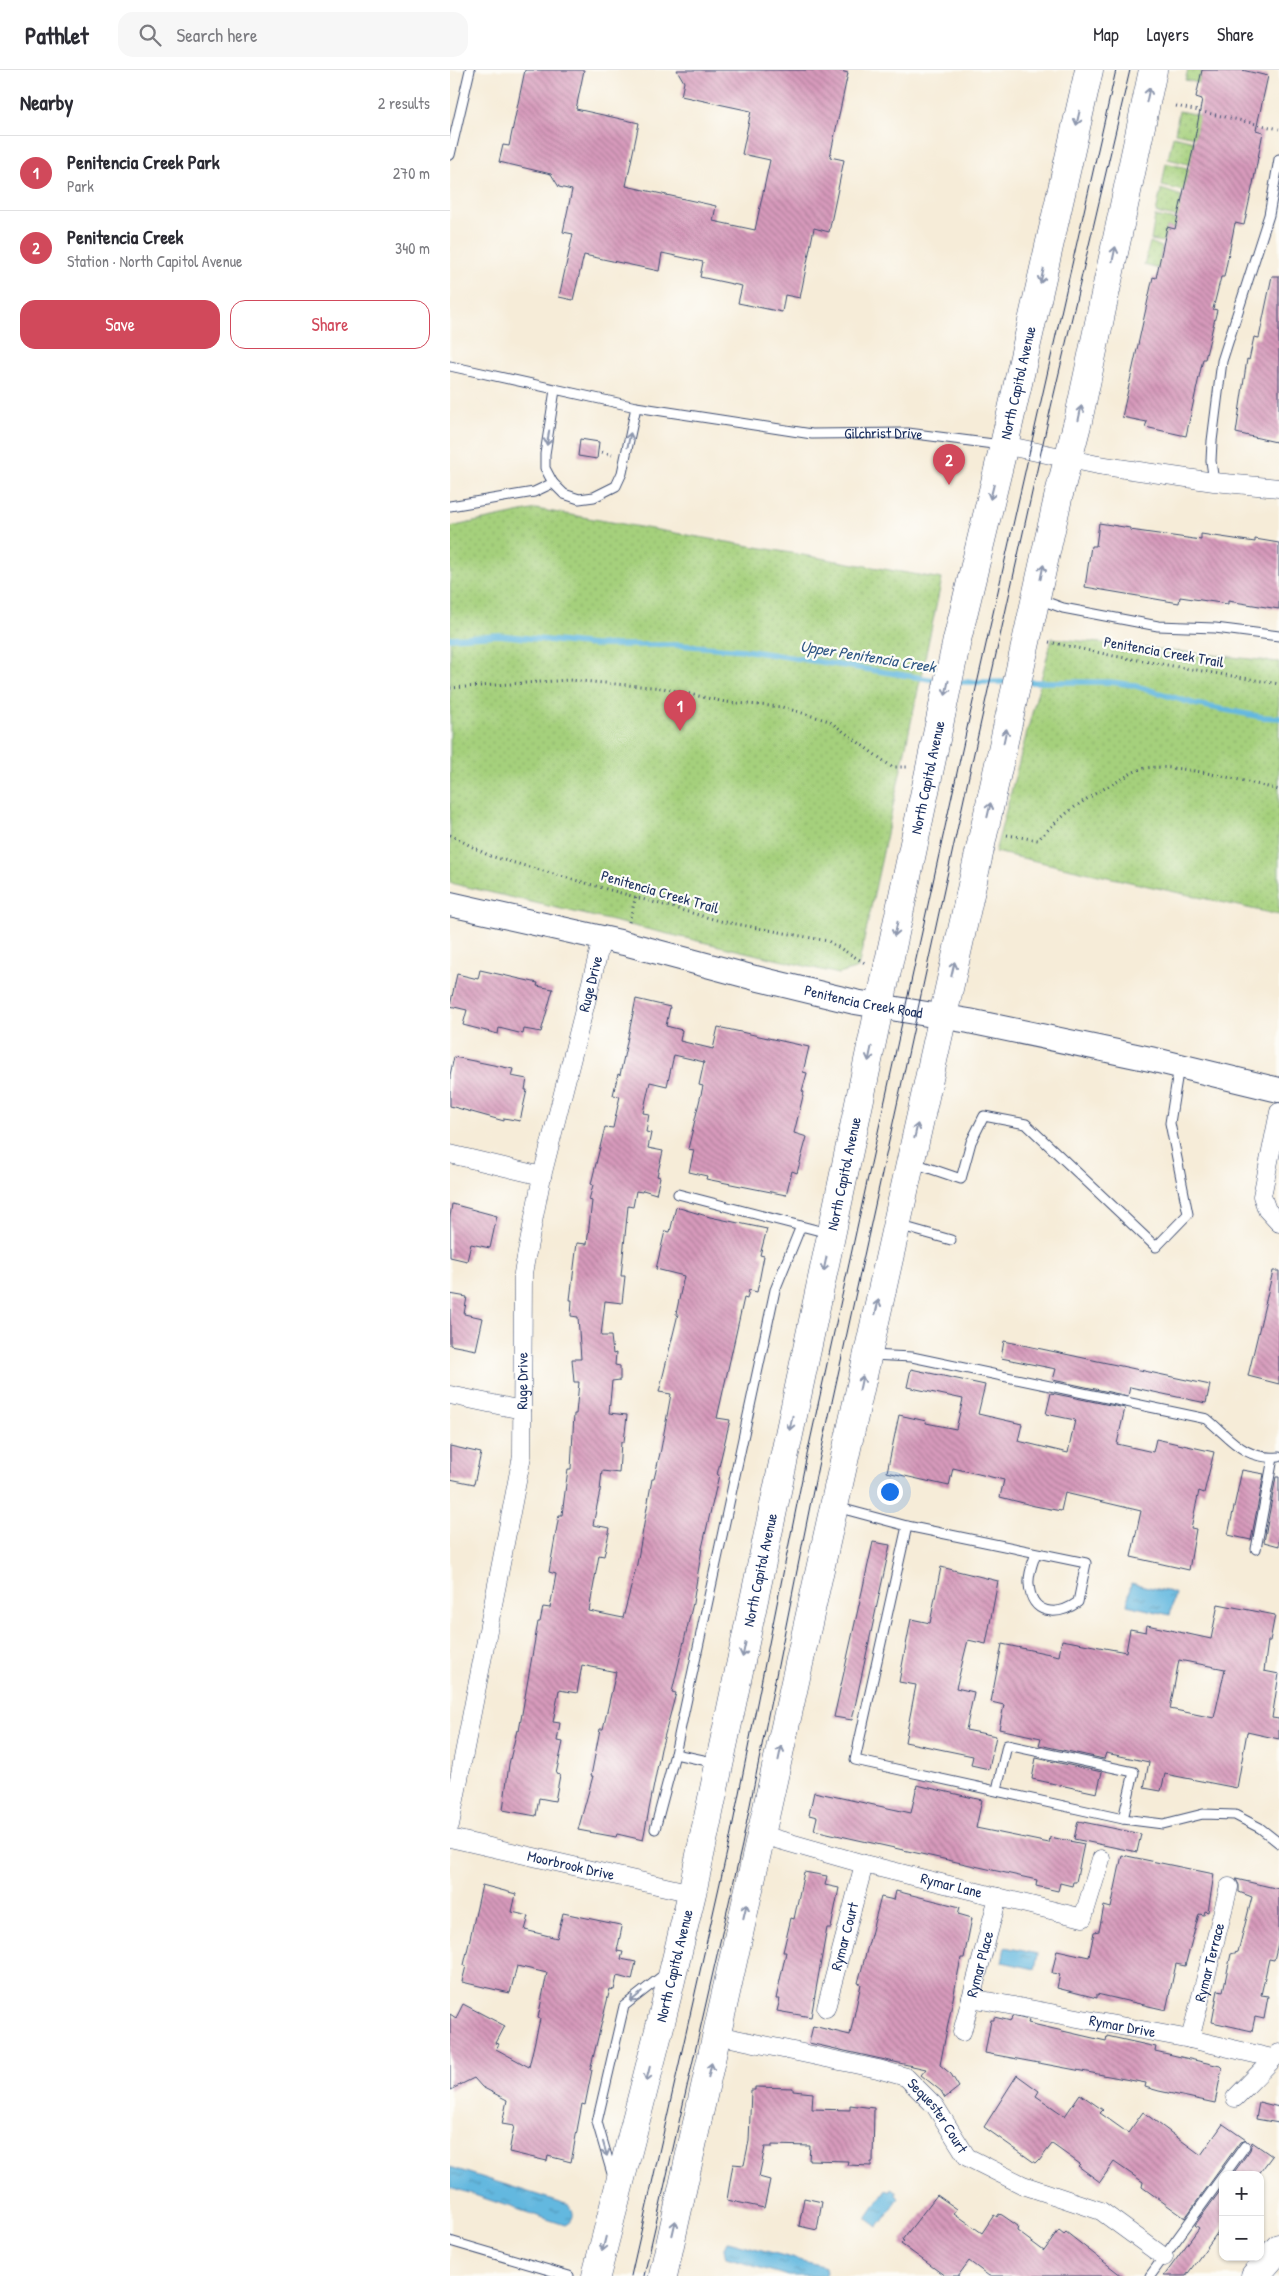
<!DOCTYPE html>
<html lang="en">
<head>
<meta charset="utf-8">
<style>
	body { margin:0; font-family:"Patrick Hand",sans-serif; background:#f7f7f7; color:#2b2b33 }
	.controls { position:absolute; right:15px; bottom:15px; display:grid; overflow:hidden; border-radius:10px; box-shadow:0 1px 4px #0004 }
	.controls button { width:45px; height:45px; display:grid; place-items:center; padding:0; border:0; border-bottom:1px solid #e1e1e2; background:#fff; color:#2b2b33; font:25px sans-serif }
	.you { position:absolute; left:439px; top:1421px; width:18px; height:18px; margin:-12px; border:4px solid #fff; border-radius:50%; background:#1a73e8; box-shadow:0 0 0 8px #1a73e833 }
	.badge { display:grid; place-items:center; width:32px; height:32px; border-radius:50%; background:#d1495b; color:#fff; font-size:16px; font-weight:700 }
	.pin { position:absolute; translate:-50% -41px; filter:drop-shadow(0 1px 2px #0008) }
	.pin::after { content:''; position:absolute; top:26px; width:18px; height:15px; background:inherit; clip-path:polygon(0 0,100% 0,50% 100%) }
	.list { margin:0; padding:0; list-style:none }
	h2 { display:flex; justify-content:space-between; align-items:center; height:65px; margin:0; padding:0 20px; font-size:21px }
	h2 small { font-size:16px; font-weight:400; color:#7c7c81 }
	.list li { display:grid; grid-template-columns:32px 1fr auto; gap:15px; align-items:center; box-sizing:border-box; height:75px; padding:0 20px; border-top:1px solid #e1e1e2 }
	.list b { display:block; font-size:19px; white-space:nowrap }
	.list p { margin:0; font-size:16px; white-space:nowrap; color:#7c7c81 }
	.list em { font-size:16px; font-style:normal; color:#7c7c81 }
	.actions { display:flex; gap:10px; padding:15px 20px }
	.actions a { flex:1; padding:11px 0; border:1px solid #d1495b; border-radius:15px; text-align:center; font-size:18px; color:#d1495b }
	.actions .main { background:#d1495b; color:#fff }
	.icon { flex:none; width:28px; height:28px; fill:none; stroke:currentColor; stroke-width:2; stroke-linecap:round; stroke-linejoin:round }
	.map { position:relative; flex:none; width:829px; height:2206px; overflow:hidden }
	header { display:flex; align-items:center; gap:30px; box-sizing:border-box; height:70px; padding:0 25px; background:#fff; border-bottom:1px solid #e1e1e2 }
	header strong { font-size:24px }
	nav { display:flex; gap:28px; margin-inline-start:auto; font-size:18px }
	.search { width:350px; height:45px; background:#f7f7f7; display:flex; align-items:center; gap:12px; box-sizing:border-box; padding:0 18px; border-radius:15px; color:#7c7c81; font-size:19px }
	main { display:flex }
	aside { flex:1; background:#fff }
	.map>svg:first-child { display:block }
	.grass { fill:url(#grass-dots); stroke:#60806d }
	.water { fill:url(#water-ripples); stroke:#3f749e }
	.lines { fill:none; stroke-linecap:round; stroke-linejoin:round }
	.stream { stroke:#63b8df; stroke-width:5.5 }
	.building { fill:url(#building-back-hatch); fill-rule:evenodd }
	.lane-casing { stroke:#3c4b70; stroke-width:11 }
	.street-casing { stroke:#3c4b70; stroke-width:19 }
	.secondary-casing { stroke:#3c4b70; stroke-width:26 }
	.primary-casing { stroke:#3c4b70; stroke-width:29 }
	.highway-casing { stroke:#3c4b70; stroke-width:29 }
	.path { stroke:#3c4b70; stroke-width:3; stroke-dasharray:1 4; stroke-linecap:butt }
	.lane { stroke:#fff; stroke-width:9 }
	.street { stroke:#fff; stroke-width:18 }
	.secondary { stroke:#fff; stroke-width:24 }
	.primary { stroke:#fff; stroke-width:28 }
	.highway { stroke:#fff; stroke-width:28 }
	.tram { stroke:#1b2f5e; stroke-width:1 }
	.oneway { stroke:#8d97ae }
	.labels { text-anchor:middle; stroke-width:4.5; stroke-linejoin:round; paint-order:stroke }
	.street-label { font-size:15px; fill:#1b2f5e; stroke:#fdfcf7 }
	.water-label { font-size:16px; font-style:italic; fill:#315885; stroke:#fdfcf7 }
</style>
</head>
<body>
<header>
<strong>Pathlet</strong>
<div class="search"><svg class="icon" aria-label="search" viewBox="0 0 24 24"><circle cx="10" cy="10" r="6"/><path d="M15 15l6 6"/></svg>Search here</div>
<nav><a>Map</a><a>Layers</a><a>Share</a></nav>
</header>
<main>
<aside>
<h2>Nearby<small>2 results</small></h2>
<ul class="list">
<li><span class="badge">1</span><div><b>Penitencia Creek Park</b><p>Park</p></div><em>270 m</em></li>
<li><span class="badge">2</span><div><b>Penitencia Creek</b><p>Station · North Capitol Avenue</p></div><em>340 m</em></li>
</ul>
<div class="actions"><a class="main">Save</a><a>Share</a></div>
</aside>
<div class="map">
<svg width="829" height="2206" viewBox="0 0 829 2206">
	<defs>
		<pattern id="grass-dots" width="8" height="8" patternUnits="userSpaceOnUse" patternTransform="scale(1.25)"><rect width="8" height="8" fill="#a5d07c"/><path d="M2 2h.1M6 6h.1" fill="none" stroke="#8db36e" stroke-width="1.8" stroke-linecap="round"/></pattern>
		<pattern id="water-ripples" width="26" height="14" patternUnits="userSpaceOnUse" patternTransform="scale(1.25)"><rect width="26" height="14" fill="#63b8df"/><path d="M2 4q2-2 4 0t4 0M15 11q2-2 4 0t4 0" fill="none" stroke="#5196b8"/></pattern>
		<pattern id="building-back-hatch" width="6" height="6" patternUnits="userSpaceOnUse" patternTransform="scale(1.25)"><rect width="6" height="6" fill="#d79abb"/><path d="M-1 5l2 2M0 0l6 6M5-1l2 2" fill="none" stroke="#ae7e9b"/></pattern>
	</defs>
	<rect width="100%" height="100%" fill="#fdfcf7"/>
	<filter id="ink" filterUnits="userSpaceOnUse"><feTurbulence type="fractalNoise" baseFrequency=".02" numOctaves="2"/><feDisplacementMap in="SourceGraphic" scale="10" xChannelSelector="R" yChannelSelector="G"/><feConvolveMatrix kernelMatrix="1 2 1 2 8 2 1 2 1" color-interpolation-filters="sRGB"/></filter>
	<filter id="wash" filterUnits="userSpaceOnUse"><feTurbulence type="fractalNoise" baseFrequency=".0096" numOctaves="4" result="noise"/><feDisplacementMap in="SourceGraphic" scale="20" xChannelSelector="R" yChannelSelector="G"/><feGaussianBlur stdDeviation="1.12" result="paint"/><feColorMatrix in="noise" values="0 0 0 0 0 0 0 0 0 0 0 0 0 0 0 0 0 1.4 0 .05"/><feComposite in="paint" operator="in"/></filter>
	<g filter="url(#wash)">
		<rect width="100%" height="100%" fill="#f6ecd8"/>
		<path class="grass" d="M738,0H752L749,13L735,10Z
			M729,41L782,52L748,53L745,67L725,63Z
			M723,66L744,71L742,83L764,88L761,100L718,89Z
			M716,93L762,104L737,105L734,121L712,116Z
			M711,119L732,126L729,137L753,141L756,153L706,143Z
			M705,146L741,153L740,162L717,157L713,172L701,170Z
			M700,172L712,177L710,188L733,193L729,204L694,195Z
			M86,439L492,509L408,898L389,904L0,813V457Z
			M602,568L829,592V845L545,782Z"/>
		<path class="water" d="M681,1513L725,1523L720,1545L677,1535Z
			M555,1877L588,1884L585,1899L552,1892Z
			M0,2097L119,2135C125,2142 125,2150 115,2155L0,2117Z
			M436,2119L439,2122L441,2119L447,2123L445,2125L449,2128L428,2157L416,2148Z
			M278,2171L376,2197L377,2202L375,2206H338L276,2188L274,2179Z"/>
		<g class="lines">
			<path class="stream" d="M0,568L49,565L144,575H229L294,580L492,611
				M506,612H559
				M574,612H661L683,615L745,634L812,647L829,648"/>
		</g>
		<g id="blocks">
			<path class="building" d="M75,0H134L126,39L189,53L176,116L266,136L263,151L305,160L320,90L292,84L301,41L231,26L234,12L227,0H387L398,3L380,87L394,90L379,162L364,158L350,228L335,225L332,242L288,233L292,216L250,207L253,192L212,183L209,201L134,185L123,230L109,227L123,164L113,162L122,120L109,117L101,104L49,92L53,75L59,76Z
				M752,0H792L818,6L806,60L813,62L803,114L794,155L785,153L774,207H771L763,239L767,240L755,289H753L736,366L695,357L697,352L672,347L703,207L706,208L717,157L725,159L742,84L752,29L746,27Z
				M822,206H829V367H827L826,372L786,363L797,289L799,290L804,267L809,268Z
				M130,369L149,372L147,389L128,386Z
				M649,453L680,458V460L751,470V464L805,472V469L829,473V539L778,531V534L730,527L729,533L635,517L641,476H646Z
				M30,900L88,913L87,916L103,919L91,962L74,959L73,964L49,958L48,964L13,955L17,940L0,936L7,904L28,909Z
				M186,929L220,937L216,956L232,960L230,971L263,979L268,957L359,977L353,1002L357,1003L352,1021L354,1022L344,1063L357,1067L347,1103L342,1101L336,1125L256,1109L257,1106L239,1102L244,1080L238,1079L253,1016L249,1015L254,992L224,985L217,1016L200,1012L193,1043L199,1044L196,1062L201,1063L198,1078L213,1081L207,1106L210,1107L206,1124L193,1120L192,1122L186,1121L183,1137L178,1136L171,1206H175L172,1233L155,1231L151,1266H161L163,1284L166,1283L165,1295L170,1296V1310L162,1311L159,1343L177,1345L174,1372H171L169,1403L152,1401L150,1421L143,1455L160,1458L154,1486L149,1485L139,1541L173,1548L187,1494L202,1409H204L211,1379L221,1324L209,1322L228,1244H226L234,1206L206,1199L215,1161L220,1162L226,1137L260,1147L317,1159L310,1185L314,1186L307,1222L299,1220L297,1229L294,1228L267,1348L280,1350L267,1405H269L252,1478L243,1533L222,1622L226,1623L211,1679L193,1770L167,1764L166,1767L128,1760L143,1706H141L150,1659H153L166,1602L132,1595L127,1623L109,1620L103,1652L110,1653L107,1671L113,1672L106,1704L110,1705L105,1731L89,1728L86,1746L53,1740L59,1694L67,1660L69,1661L88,1552H90L93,1537L100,1538L106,1504L99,1502L109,1445H112L118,1399H121L124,1344H126L129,1312H124L122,1289H131L128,1247L121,1246L122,1230H120L127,1173L137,1174L142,1131L139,1130L143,1115L141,1114L155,1057L163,1058L170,1026L163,1025L168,1004L170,1005Z
				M4,987L63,999L61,1006L77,1009L75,1020H77L70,1051L54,1048V1051L0,1036V1005Z
				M2,1134L47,1146L40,1178L21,1174L17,1191L0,1187V1147Z
				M823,1201H829V1314L798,1306Z
				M0,1224L17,1227L14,1244L33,1248L26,1280L0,1275Z
				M554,1271L760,1315L756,1333L680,1317L678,1326L603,1310L606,1299L551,1288Z
				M461,1299L535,1315L528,1344L572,1354L568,1371L618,1383L625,1350L596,1344L601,1323L675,1338L667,1374L703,1382L706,1369L764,1382L754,1423L749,1421L741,1458L746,1459L739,1500L681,1487L691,1441L615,1423L611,1441L585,1436L550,1427L554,1410L503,1398L499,1416L437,1402L449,1345L476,1351V1353L506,1359L513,1329L457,1317Z
				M0,1376L31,1383L24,1414L0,1409Z
				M792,1400L814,1404L801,1470L778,1465Z
				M826,1407H829V1476L814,1472Z
				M423,1472L440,1475L402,1650L384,1647Z
				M491,1497L548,1511L536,1574L518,1570L506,1618L524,1622L516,1660L546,1666L539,1699L521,1695L523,1686L455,1672L466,1615L449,1612L461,1549L480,1553Z
				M768,1534L825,1545L820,1571H818L814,1601L829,1604L822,1648L829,1649V1669L797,1662L787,1718L715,1704L711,1721L694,1718L699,1692L656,1683L654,1689L589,1675L591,1668L549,1659L554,1635L541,1632L552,1574L609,1586L612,1570L676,1582L680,1559L696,1562L697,1555L761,1569ZM729,1590L775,1599L764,1648L720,1639Z
				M586,1688L652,1702L647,1723L582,1709Z
				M467,1715L532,1730L526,1758L599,1773L600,1767L634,1774L626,1812H623L622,1816L610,1813L608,1821L586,1816L587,1810L364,1760L367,1747L359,1745L364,1722L461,1743Z
				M628,1751L691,1764L687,1782L624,1769Z
				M672,1785L764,1804L758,1842L755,1841L754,1845L749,1844L735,1896L726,1894L716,1940L647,1924V1928L607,1918L610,1904L602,1903L607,1880L639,1887L644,1862L649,1861L654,1836L661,1838Z
				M354,1802L377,1806L375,1815L389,1818L381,1858H377L361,1947L327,1941L330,1929H326L336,1882H333L341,1848L344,1849Z
				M786,1809L829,1819V1869L824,1890L819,1889L811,1925L818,1926L814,1949L805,1947L802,1961L762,1952L768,1920L773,1921L781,1884L788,1882L802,1827L789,1822V1815Z
				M32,1815L66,1824L62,1842L79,1846L75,1860L107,1868L113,1843L170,1855L172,1857L167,1881L173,1882L171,1889L186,1892L182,1910L167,1906L164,1920L160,1919L140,2000H142L135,2035L132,2034L121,2092L98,2086L97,2091L59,2082L64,2056L52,2054L57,2030L32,2017L24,2008L0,2020V1944L6,1948L13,1934L55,1956L46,1973L49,1974L46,1979L79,1997L90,1949L88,1948L97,1903L67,1896L60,1923L12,1912L16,1896L14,1895Z
				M446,1821L510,1837L508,1844L522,1848L514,1888H511L490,1995L501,2004L509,2017L495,2028L491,2021L471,2005L476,1999L359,1973L363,1956L400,1965L411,1914L408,1913L431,1827L444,1830Z
				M562,1946L579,1950L578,1953L656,1971L657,1966L706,1977L705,1981L770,1996L772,1998L765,2033L709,2021L695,2017L696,2013L535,1983L541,1950H544V1947L561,1951Z
				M567,2005L589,2021L586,2026L615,2046L630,2024L653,2040L650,2043L678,2063L693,2042L751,2085L773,2054L796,2070L790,2072L735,2148L692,2117L693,2112L664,2092L650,2112L628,2096L630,2094L602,2074L589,2091L588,2090L585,2093L534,2057Z
				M305,2017L343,2018V2021L363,2023L362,2039L400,2040V2035L424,2038L423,2092H421V2096L397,2095L398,2091L359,2090L360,2076L322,2075V2077H315L309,2107L320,2110L314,2138L277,2130L283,2094L294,2095L299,2071L301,2020H305Z
				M809,2032L829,2037V2053L806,2049Z
				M802,2072L822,2086L808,2105H782L800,2080Z
				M773,2117V2155L736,2206H714L749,2158L745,2155Z
				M487,2125L507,2139L504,2143L532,2163L544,2145L547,2147L549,2144L552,2145L568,2156L567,2161L594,2181L609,2160L614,2164L616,2162L672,2206H539L519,2191L508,2206H495L451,2174L454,2171L452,2170Z
				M354,2128L372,2132L367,2160L349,2156Z"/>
		</g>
	</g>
	<g filter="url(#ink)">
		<use href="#blocks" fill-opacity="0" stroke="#3c4b70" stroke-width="1"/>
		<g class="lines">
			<g class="lane-casing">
				<g id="lane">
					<path d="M0,85L20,0"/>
					<path id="s1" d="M0,296L186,337L362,364L458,363L551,375"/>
					<path d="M105,320L95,384V398L103,413L114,424L129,429L144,427L166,416L172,403L186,337"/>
					<path d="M764,412L761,391L762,371L772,291L819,145L829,89"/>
					<path d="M0,436L84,422L103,413"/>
					<path d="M588,529L613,538L708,556L765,558L829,566"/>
					<path d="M464,1093L511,1109L521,1072L534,1046L576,1054L706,1177L738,1144L720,1053L729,996"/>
					<path d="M228,1124L351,1156"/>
					<path d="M448,1155L501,1170"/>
					<path d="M420,1285L462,1287L757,1349C781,1369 794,1390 829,1387"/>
					<path d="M386,1437L457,1456L636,1493L628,1532C607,1547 581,1545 579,1514C578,1504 583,1492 586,1483"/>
					<path d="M457,1456L405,1690L673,1749L713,1754L753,1744L785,1745L810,1758L829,1773"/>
					<path d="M806,1479L823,1388"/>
					<path d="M267,1693L225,1684L325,1220L351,1156L378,1163"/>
					<path d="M547,1720L557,1675L684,1702L673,1749"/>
					<path d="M205,1759L225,1684"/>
					<path d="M774,2105L795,2076"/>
					<path d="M163,2107L147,2052L174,1936L216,1903"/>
					<path d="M0,2171L119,2206"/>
					<path d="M700,2206L773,2106"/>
				</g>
			</g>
			<g class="street-casing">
				<g id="street">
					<path d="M554,375L648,395L764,412L829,418"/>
					<path d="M829,1042L812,1126L817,1140L829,1153"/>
					<path d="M0,1084L92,1106"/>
					<path d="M0,1325L72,1340"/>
					<path id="s2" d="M0,1755L72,1386L73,1203L92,1106L152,869"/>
					<path id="s3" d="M312,1765L414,1794L633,1848L651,1789"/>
					<path id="s4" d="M0,1768L242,1823"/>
					<path id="s5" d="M521,1928L740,1969L822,1988"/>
					<path id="s6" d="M376,1938L414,1794"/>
					<path id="s7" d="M512,1962L548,1827"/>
					<path id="s8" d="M267,1965L428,1999L456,2007L485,2036L517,2087L573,2115L651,2141L714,2187"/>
					<path id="s9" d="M740,1969L779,1817"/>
					<path d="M785,2028L829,1983"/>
				</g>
			</g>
			<g class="secondary-casing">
				<g id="secondary">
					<path id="s10" d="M0,834L174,873L305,908L405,932L519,951L705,990L829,1020"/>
				</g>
			</g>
			<g class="primary-casing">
				<g id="primary">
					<path id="s11" d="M146,2206L210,1956L242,1823L507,570L554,375L639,0"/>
					<path d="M213,2206L608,428L628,351L703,0"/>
				</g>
			</g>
			<g class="highway-casing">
				<path id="highway" d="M805,2206L829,2178"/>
			</g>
			<path class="path" d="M726,36L829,59
				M152,382L162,385
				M599,572L664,586L829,614
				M0,618L119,610L213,618L275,632L332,637L379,651L442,697H458
				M0,765L40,786L270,851L378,871L415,893
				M557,765L588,770C613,743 637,727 670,710C677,706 684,701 691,699C719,691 799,712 829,720
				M179,852L186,826"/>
			<use href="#lane" class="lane"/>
			<use href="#street" class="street"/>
			<use href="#secondary" class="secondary"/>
			<use href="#primary" class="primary"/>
			<use href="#highway" class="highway"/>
			<path class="tram" d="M181,2206L279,1773L355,1394L510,689L666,0
				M194,2206L292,1775L368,1396L518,710L601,337L680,0"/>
		</g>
		<defs><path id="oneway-shaft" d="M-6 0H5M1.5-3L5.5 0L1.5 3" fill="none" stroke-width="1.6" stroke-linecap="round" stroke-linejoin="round" transform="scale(1.25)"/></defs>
		<g class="oneway">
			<use href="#oneway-shaft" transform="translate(698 25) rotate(-78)"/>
			<use href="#oneway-shaft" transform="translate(628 48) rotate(103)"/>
			<use href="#oneway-shaft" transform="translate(664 184) rotate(-78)"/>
			<use href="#oneway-shaft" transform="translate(592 206) rotate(103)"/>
			<use href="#oneway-shaft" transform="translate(630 343) rotate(-78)"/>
			<use href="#oneway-shaft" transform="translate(98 368) rotate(99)"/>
			<use href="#oneway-shaft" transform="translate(179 370) rotate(-78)"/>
			<use href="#oneway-shaft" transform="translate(542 422) rotate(104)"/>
			<use href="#oneway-shaft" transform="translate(592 502) rotate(-78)"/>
			<use href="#oneway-shaft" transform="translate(497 618) rotate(102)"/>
			<use href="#oneway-shaft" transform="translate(555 666) rotate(-78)"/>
			<use href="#oneway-shaft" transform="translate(539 740) rotate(-77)"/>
			<use href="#oneway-shaft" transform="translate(446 859) rotate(102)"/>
			<use href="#oneway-shaft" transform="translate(503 899) rotate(-77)"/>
			<use href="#oneway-shaft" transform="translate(420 984) rotate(102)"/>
			<use href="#oneway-shaft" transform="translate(466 1061) rotate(-77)"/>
			<use href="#oneway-shaft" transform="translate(375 1194) rotate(102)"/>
			<use href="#oneway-shaft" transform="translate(427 1237) rotate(-77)"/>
			<use href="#oneway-shaft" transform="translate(411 1313) rotate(-78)"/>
			<use href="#oneway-shaft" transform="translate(341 1353) rotate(102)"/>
			<use href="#oneway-shaft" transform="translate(294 1580) rotate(102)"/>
			<use href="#oneway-shaft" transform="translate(330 1683) rotate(-78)"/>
			<use href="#oneway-shaft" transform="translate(295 1841) rotate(-77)"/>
			<use href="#oneway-shaft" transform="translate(186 1927) rotate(140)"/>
			<use href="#oneway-shaft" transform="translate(260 2000) rotate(-77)"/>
			<use href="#oneway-shaft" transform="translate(198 2004) rotate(104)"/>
			<use href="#oneway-shaft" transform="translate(155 2079) rotate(74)"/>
			<use href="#oneway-shaft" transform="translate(224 2158) rotate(-77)"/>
			<use href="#oneway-shaft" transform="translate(154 2174) rotate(104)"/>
		</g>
	</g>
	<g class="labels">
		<g class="street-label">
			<text dy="5" stroke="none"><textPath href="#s11" startOffset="1940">North Capitol Avenue</textPath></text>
			<text dy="5" stroke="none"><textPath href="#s1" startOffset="440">Gilchrist Drive</textPath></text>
			<text transform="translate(714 582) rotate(10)" y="5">Penitencia Creek Trail</text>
			<text dy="5" stroke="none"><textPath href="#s11" startOffset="1535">North Capitol Avenue</textPath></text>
			<text transform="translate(210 822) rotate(16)" y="5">Penitencia Creek Trail</text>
			<text dy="5" stroke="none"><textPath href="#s2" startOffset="856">Ruge Drive</textPath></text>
			<text dy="5" stroke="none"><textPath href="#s10" startOffset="425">Penitencia Creek Road</textPath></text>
			<text dy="5" stroke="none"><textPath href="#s11" startOffset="1130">North Capitol Avenue</textPath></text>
			<text dy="5" stroke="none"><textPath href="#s2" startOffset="451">Ruge Drive</textPath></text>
			<text dy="5" stroke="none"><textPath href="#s11" startOffset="725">North Capitol Avenue</textPath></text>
			<text dy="5" stroke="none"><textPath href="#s4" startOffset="124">Moorbrook Drive</textPath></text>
			<text dy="5" stroke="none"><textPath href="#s3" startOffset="196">Rymar Lane</textPath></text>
			<text dy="5" stroke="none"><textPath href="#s6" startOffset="74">Rymar Court</textPath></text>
			<text dy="5" stroke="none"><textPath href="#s9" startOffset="79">Rymar Terrace</textPath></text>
			<text dy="5" stroke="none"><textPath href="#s7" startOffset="70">Rymar Place</textPath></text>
			<text dy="5" stroke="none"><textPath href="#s11" startOffset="320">North Capitol Avenue</textPath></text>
			<text dy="5" stroke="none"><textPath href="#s5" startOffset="154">Rymar Drive</textPath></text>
			<text dy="5" stroke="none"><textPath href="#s8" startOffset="244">Sequester Court</textPath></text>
		</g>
		<g class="water-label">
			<text transform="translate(418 586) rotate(9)" y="6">Upper Penitencia Creek</text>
		</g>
	</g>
</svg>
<div class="controls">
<button>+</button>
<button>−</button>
</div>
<div class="you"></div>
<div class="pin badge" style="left:230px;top:661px">1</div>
<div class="pin badge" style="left:499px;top:415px">2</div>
</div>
</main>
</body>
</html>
